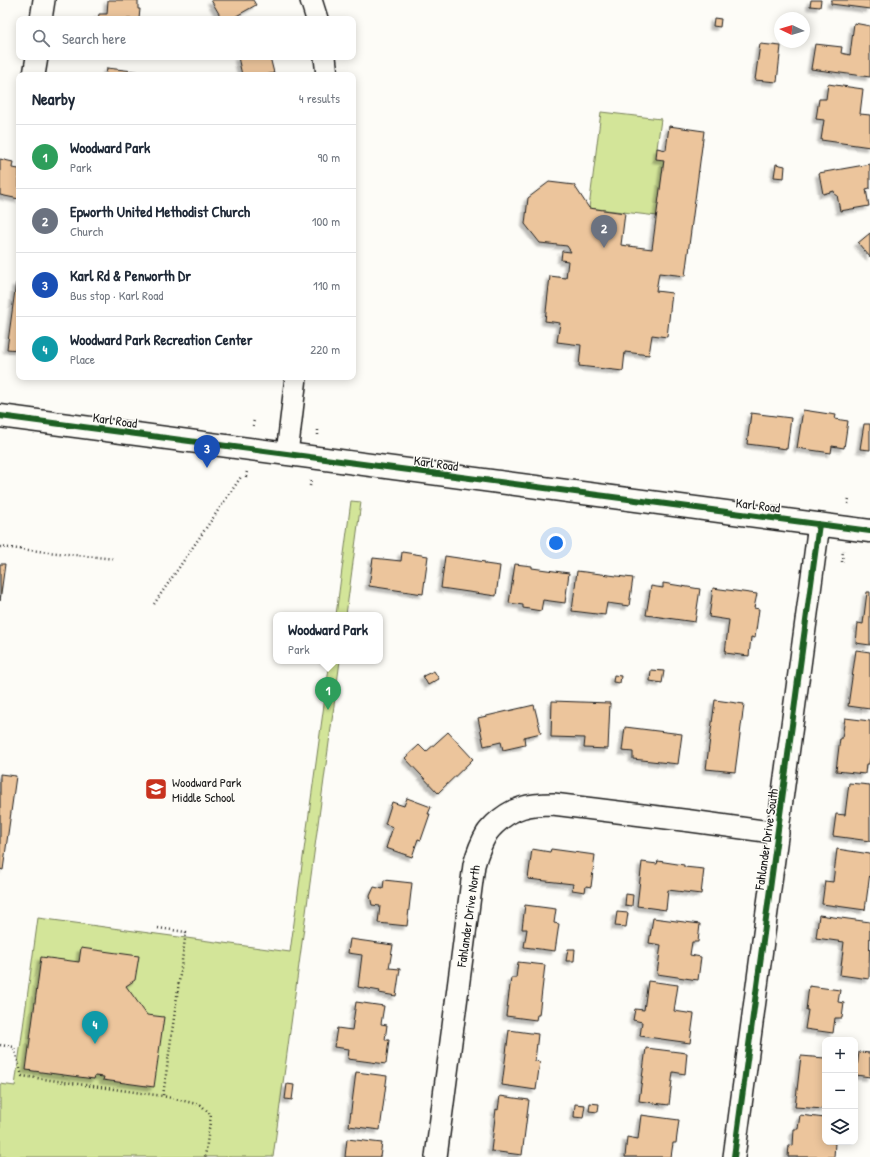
<!DOCTYPE html>
<html lang="en">
<head>
<meta charset="utf-8">
<style>
	body { margin:0; font-family:"Patrick Hand",sans-serif; background:#f6f6f7; color:#1f2937 }
	.controls { position:absolute; right:12px; bottom:12px; display:grid; overflow:hidden; border-radius:8px; box-shadow:0 2px 10px #0003 }
	.controls button { width:36px; height:36px; display:grid; place-items:center; padding:0; border:0; border-bottom:1px solid #e0e1e3; background:#fff; color:#1f2937; font:20px sans-serif }
	.compass { position:absolute; left:774px; top:12px; width:36px; height:36px; border-radius:50%; background:#fff; box-shadow:0 2px 10px #0003; rotate:274deg }
	.you { position:absolute; left:556px; top:543px; width:14px; height:14px; margin:-10px; border:3px solid #fff; border-radius:50%; background:#1a73e8; box-shadow:0 0 0 6px #1a73e833 }
	.badge { display:grid; place-items:center; width:26px; height:26px; border-radius:50%; background:#0f766e; color:#fff; font-size:13px; font-weight:700 }
	.pin { position:absolute; translate:-50% -33px; filter:drop-shadow(0 1px 2px #0008) }
	.pin::after { content:''; position:absolute; top:21px; width:14px; height:12px; background:inherit; clip-path:polygon(0 0,100% 0,50% 100%) }
	.popup { position:absolute; left:273px; top:612px; width:110px; height:52px; box-sizing:border-box; display:grid; place-content:center; border-radius:8px; background:#fff; filter:drop-shadow(0 1px 3px #0005); font-size:13px; white-space:nowrap; color:#747a83 }
	.popup b { font-size:15px; color:#1f2937 }
	.popup::after { content:''; position:absolute; left:50%; top:100%; margin-left:-8px; border:8px solid transparent; border-top-color:#fff }
	.list { margin:0; padding:0; list-style:none }
	h2 { display:flex; justify-content:space-between; align-items:center; height:52px; margin:0; padding:0 16px; font-size:17px }
	h2 small { font-size:13px; font-weight:400; color:#747a83 }
	.list li { display:grid; grid-template-columns:26px 1fr auto; gap:12px; align-items:center; box-sizing:border-box; height:64px; padding:0 16px; border-top:1px solid #e0e1e3 }
	.list b { display:block; font-size:15px; white-space:nowrap }
	.list p { margin:0; font-size:13px; white-space:nowrap; color:#747a83 }
	.list em { font-size:13px; font-style:normal; color:#747a83 }
	.icon { flex:none; width:22px; height:22px; fill:none; stroke:currentColor; stroke-width:2; stroke-linecap:round; stroke-linejoin:round }
	.map { position:relative; flex:none; width:870px; height:1157px; overflow:hidden }
	.search { position:absolute; background:#fff; box-shadow:0 2px 10px #0003; left:16px; top:16px; width:340px; height:44px; display:flex; align-items:center; gap:10px; box-sizing:border-box; padding:0 14px; border-radius:8px; color:#747a83; font-size:15px }
	.panel { position:absolute; background:#fff; box-shadow:0 2px 10px #0003; left:16px; top:72px; width:340px; height:308px; border-radius:8px }
	.map>svg:first-child { display:block }
	.green { fill:#d3e599; stroke:#78805a }
	.building { fill:#ecc59c; stroke:#1c1c1c; filter:url(#shadow) }
	.lines { fill:none; stroke-linecap:round; stroke-linejoin:round }
	.minor-casing { stroke:#1c1c1c; stroke-width:24 }
	.major-casing { stroke:#1c1c1c; stroke-width:25 }
	.path { stroke:#1c1c1c; stroke-width:2.5; stroke-dasharray:1 3; stroke-linecap:butt }
	.minor { stroke:#fdfcf7; stroke-width:21 }
	.major { stroke:#fdfcf7; stroke-width:22 }
	.cycleway-casing { stroke:#fdfcf7; stroke-width:8 }
	.cycleway { stroke:#1b5e20; stroke-width:6 }
	.labels { text-anchor:middle; stroke-width:3; stroke-linejoin:round; paint-order:stroke }
	.street-label { font-size:13px; fill:#1c1c1c; stroke:#fdfcf7 }
	.poi-label { font-size:13px; fill:#1c1c1c; stroke:#fdfcf7; text-anchor:start }
</style>
</head>
<body>
<div class="map">
<svg width="870" height="1157" viewBox="0 0 870 1157">
	<defs>
		<filter id="shadow"><feDropShadow dx="-3.5" dy="3.5" stdDeviation="1" flood-color="#0004"/></filter>
	</defs>
	<rect width="100%" height="100%" fill="#fdfcf7"/>
	<filter id="ink" filterUnits="userSpaceOnUse"><feTurbulence type="fractalNoise" baseFrequency=".025" numOctaves="2"/><feDisplacementMap in="SourceGraphic" scale="8" xChannelSelector="R" yChannelSelector="G"/><feConvolveMatrix kernelMatrix="1 2 1 2 8 2 1 2 1" color-interpolation-filters="sRGB"/></filter>
	<g filter="url(#ink)">
		<path class="green" d="M601,112L661,119L657,148L664,160L657,216L589,208Z
			M351,501L361,502L346,615H336Z
			M330,661H340L273,1157H0V1084L15,1086L38,918L290,952Z"/>
		<path class="building" d="M108,0H138V9H140L139,19H98L99,14H107Z
			M211,0H253L256,5L231,19H222Z
			M811,0H821L820,7L810,6Z
			M831,0H870V9L831,4Z
			M714,18L721,19L720,27L713,26Z
			M854,23L870,26V77L811,69L815,44L842,47L841,53L850,55Z
			M760,44L781,46L777,82L755,80Z
			M238,57H270L274,73L265,75H242Z
			M107,68L142,72L141,74L148,75H106Z
			M828,84L863,89L860,114L870,115V147L821,140L824,120L816,119L819,99H826Z
			M669,126L704,131L685,276L659,273L656,291L672,293L667,337L652,335L649,355L625,352L623,371L579,366L581,345L557,342L560,323L545,321L550,276L566,278L568,261L561,260L562,251L571,252L567,246L540,243L525,224L528,198L549,182L574,185L589,208L625,213L621,245L652,249L664,160L656,159L657,148L666,150Z
			M0,159L13,162L12,168L19,169V199L0,195Z
			M776,164L785,166L784,178L774,177Z
			M870,164V188L866,189L869,206L840,211L837,195H835L834,191L823,194L819,173Z
			M870,233V257L858,243Z
			M16,283H19V350L7,349Z
			M803,410L836,415L835,419L848,421L844,448L832,446L831,453L797,448Z
			M751,413L791,418L787,449L747,444Z
			M864,424H870V450L860,449Z
			M402,552L428,556L423,594L369,586L373,558L401,561Z
			M445,556L485,562V564L500,566L496,596L441,588Z
			M0,564H5L0,601Z
			M515,564L532,566V568L569,573L565,603L543,600L541,611L523,608V605L509,603Z
			M577,571L633,578L629,606L607,603L605,615L572,611Z
			M663,583L700,589L695,622L646,615L651,586L663,588Z
			M713,588L757,594L754,608L759,609L755,638L751,637L749,656L725,653L729,620L709,617Z
			M867,592H870V645L856,643L858,623L863,624Z
			M856,650L870,652V709L848,706Z
			M651,670L664,671L662,683L650,681Z
			M434,671L439,679L428,685L423,676Z
			M614,675L621,676L620,683L613,682Z
			M715,700L744,704L735,772L706,769Z
			M552,701L610,703L608,749L584,748L585,738L551,737Z
			M534,705L541,733L524,737L525,745L503,750L501,742L484,746L478,718Z
			M845,718L870,721V757L869,764H866L865,774L836,771L840,738H842Z
			M625,727L682,734L678,764L633,759V752L622,751Z
			M448,732L473,759L438,793L405,758L419,745L426,752Z
			M0,774L16,776L3,870L0,869Z
			M849,783L870,785V841L833,836L836,814L845,815Z
			M407,798L431,807L428,814H430L421,840L418,839L412,857L386,848L393,827L385,824L392,802L404,806Z
			M532,849L550,852L551,849L595,855L591,887L586,886L585,892L572,890L573,884L528,879Z
			M837,849L870,854V873L865,910L822,904L825,881L833,882Z
			M658,861L684,865V867L704,869L701,894L668,890L666,910L637,906L642,862L657,864Z
			M384,880L412,883L407,926L378,923L380,906L372,905L370,896L374,887L383,889Z
			M626,894L633,895L632,906L625,905Z
			M525,905L556,909L554,923L559,924L555,951L524,947L527,929H522Z
			M617,912L628,913L626,927L615,926Z
			M819,915L870,922L869,979L840,975L844,942L816,938Z
			M653,918L700,924L698,942H692L690,955L701,957L698,980L657,974L661,945L649,943Z
			M350,939L393,945L389,968L400,969L396,996L379,993L380,991L358,987L362,955L348,953Z
			M81,948L139,956L135,980L126,986L147,1015L164,1017L154,1087L103,1080L104,1077L95,1076L94,1079L26,1070L41,957L79,962Z
			M568,949H575L574,961H566Z
			M518,962L545,965L539,1015H537L536,1020L506,1016L511,978H516Z
			M648,981L678,985L674,1011L694,1014L690,1043L640,1036L642,1022L633,1020L635,1009L644,1010Z
			M809,986L840,990L838,1002L844,1003L842,1018H835L833,1033L805,1029L808,1010H806Z
			M356,1002L384,1006L381,1024L387,1025L385,1040H389L386,1064L348,1059L349,1049L334,1047L337,1028L352,1030Z
			M509,1030L538,1034L535,1061L540,1062L536,1090L502,1085Z
			M646,1048L687,1053L685,1074L673,1072L669,1105L639,1101Z
			M859,1052L870,1053V1077L856,1075Z
			M801,1056L825,1058V1095L824,1109L795,1107Z
			M356,1072L387,1076L380,1130L349,1126Z
			M287,1084L294,1085L292,1100L285,1099Z
			M500,1096L529,1100L522,1155L491,1151L496,1109L498,1110Z
			M590,1103L599,1104L598,1112L589,1111Z
			M575,1104L585,1105L583,1118L574,1117Z
			M641,1115L679,1120L676,1143H673L671,1157H625L627,1137L638,1139Z
			M800,1115L825,1118V1142L835,1143L834,1157H788L789,1145L793,1146L794,1129H798Z
			M347,1139L382,1143L380,1157H345Z"/>
		<g class="lines">
			<g class="minor-casing">
				<path id="minor" d="M311,0L317,19
					M41,19L44,0
					M325,57L327,75
					M34,75L37,57
					M287,454L296,377
					M436,1157L474,865C477,854 481,843 487,833C489,830 492,827 495,824C513,807 529,804 553,804L691,821L778,833
					M734,1157L819,524"/>
			</g>
			<g class="major-casing">
				<path id="major" d="M0,416L870,531"/>
			</g>
			<path class="path" d="M253,426L254,419
				M318,435V428
				M246,477L247,471
				M310,486L311,479
				M848,504L849,498
				M0,547L115,559
				M842,562L843,550
				M154,604L241,477
				M158,928L186,932L163,1096L201,1105L211,1115L205,1157
				M0,1045L14,1047L22,1076L163,1096"/>
			<use href="#minor" class="minor"/>
			<use href="#major" class="major"/>
			<g class="cycleway-casing">
				<path id="cycleway" d="M0,416L870,531
					M734,1157L819,524"/>
			</g>
			<use href="#cycleway" class="cycleway"/>
		</g>
	</g>
	<defs>
		<g id="school-square" transform="scale(1.15)"><rect x="-9" y="-9" width="18" height="18" rx="4" fill="#c8321e" stroke="#fdfcf7"/><path d="M0-5L7-2L0 1L-7-2ZM-4 1L0 2.5L4 1V4Q0 6-4 4Z" fill="#fff"/></g>
	</defs>
	<g fill-rule="evenodd">
		<use href="#school-square" x="156" y="789"/>
	</g>
	<g class="labels">
		<g class="street-label">
			<text transform="translate(115 420) rotate(8)" y="5">Karl Road</text>
			<text transform="translate(436 463) rotate(8)" y="5">Karl Road</text>
			<text transform="translate(758 505) rotate(7)" y="5">Karl Road</text>
			<text transform="translate(766 839) rotate(-82)" y="5">Fahlander Drive South</text>
			<text transform="translate(468 916) rotate(-82)" y="5">Fahlander Drive North</text>
		</g>
		<g class="poi-label">
			<text x="172" y="787">Woodward Park<tspan x="172" dy="15">Middle School</tspan></text>
		</g>
	</g>
</svg>
<div class="controls">
<button>+</button>
<button>−</button>
<button><svg class="icon" aria-label="layers" viewBox="0 0 24 24"><path d="M12 4l9 5-9 5-9-5zM3 14l9 5 9-5"/></svg></button>
</div>
<svg class="compass" viewBox="-18 -18 36 36"><path d="M0-13l5 13h-10z" fill="#e53935"/><path d="M0 13l5-13h-10z" fill="#747a83"/></svg>
<div class="you"></div>
<div class="pin badge" style="left:328px;top:710px;background:#2e9e5b">1</div>
<div class="popup"><b>Woodward Park</b>Park</div>
<div class="pin badge" style="left:604px;top:248px;background:#6b7280">2</div>
<div class="pin badge" style="left:207px;top:468px;background:#1a4fb4">3</div>
<div class="pin badge" style="left:95px;top:1044px;background:#0f9aa8">4</div>
<div class="search"><svg class="icon" aria-label="search" viewBox="0 0 24 24"><circle cx="10" cy="10" r="6"/><path d="M15 15l6 6"/></svg>Search here</div>
<section class="panel">
<h2>Nearby<small>4 results</small></h2>
<ul class="list">
<li><span class="badge" style="background:#2e9e5b">1</span><div><b>Woodward Park</b><p>Park</p></div><em>90 m</em></li>
<li><span class="badge" style="background:#6b7280">2</span><div><b>Epworth United Methodist Church</b><p>Church</p></div><em>100 m</em></li>
<li><span class="badge" style="background:#1a4fb4">3</span><div><b>Karl Rd &amp; Penworth Dr</b><p>Bus stop · Karl Road</p></div><em>110 m</em></li>
<li><span class="badge" style="background:#0f9aa8">4</span><div><b>Woodward Park Recreation Center</b><p>Place</p></div><em>220 m</em></li>
</ul>
</section>
</div>
</body>
</html>
